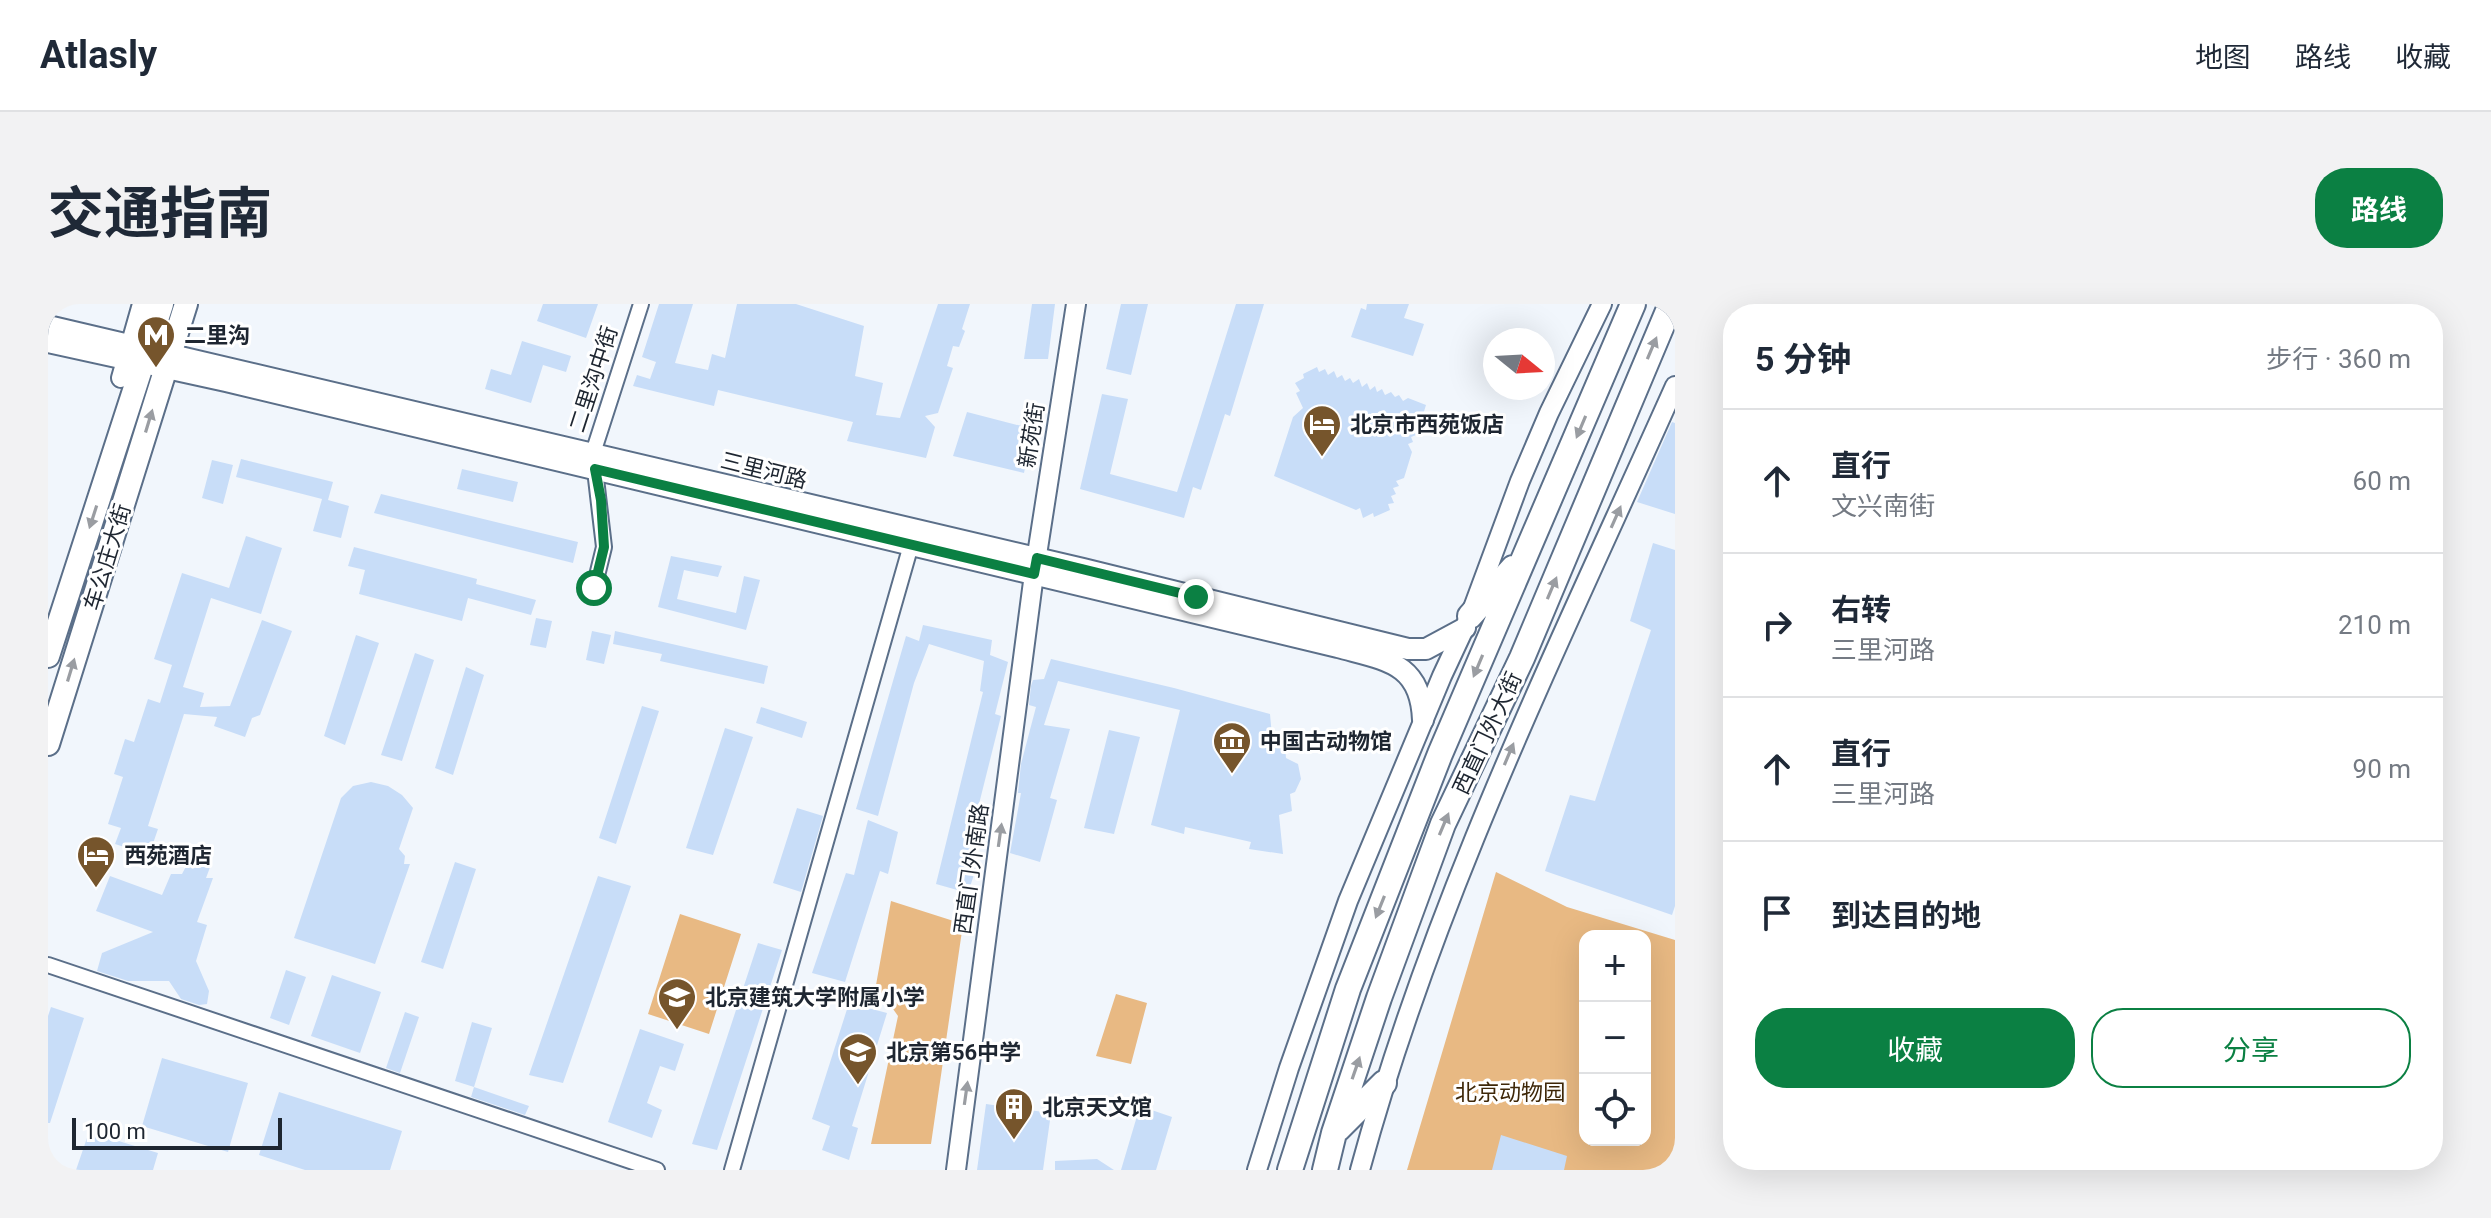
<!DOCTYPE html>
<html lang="zh">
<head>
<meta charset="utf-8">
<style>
	body { margin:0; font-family:Roboto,"Noto Sans SC",sans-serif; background:#f2f2f3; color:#1f2937 }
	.controls { position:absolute; right:24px; bottom:24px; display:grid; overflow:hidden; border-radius:16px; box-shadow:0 8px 32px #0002 }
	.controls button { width:72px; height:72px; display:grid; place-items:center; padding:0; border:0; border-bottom:2px solid #e0e1e3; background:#fff; color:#1f2937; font:40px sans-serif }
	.compass { position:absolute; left:1435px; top:24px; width:72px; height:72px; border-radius:50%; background:#fff; box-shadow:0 8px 32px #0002; rotate:108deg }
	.scale { position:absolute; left:24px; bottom:20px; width:210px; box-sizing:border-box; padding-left:8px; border:4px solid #1e2631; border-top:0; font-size:22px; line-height:28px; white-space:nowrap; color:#1e2631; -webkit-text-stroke:6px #fff; paint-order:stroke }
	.stop { position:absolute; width:24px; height:24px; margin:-18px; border:6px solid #0b8043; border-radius:50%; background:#fff }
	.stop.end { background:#0b8043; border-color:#fff; box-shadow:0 2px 8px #0008 }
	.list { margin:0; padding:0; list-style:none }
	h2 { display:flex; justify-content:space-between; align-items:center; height:104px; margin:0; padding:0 32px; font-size:34px }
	h2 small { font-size:26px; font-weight:400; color:#747a83 }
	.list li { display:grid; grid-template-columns:52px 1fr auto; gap:24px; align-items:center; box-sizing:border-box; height:144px; padding:0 32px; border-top:2px solid #e0e1e3 }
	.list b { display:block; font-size:30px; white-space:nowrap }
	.list p { margin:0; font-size:26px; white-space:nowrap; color:#747a83 }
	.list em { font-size:26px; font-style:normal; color:#747a83 }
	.actions { display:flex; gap:16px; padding:24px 32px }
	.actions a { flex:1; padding:18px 0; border:2px solid #0b8043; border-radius:32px; text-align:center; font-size:28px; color:#0b8043 }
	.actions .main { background:#0b8043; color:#fff }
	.icon { flex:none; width:44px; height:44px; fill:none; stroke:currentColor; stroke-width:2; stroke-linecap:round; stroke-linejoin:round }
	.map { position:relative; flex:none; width:1627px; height:866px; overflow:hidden; border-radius:32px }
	header { display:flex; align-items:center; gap:48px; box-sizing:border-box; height:112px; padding:0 40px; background:#fff; border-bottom:2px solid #e0e1e3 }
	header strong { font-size:38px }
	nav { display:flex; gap:44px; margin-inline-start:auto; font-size:28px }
	.intro { display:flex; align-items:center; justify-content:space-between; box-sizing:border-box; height:192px; padding:0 48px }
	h1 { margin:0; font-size:56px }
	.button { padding:20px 36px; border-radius:32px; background:#0b8043; color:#fff; font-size:28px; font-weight:700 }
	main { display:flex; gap:48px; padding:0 48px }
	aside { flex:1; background:#fff; border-radius:32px; box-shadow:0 8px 32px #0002 }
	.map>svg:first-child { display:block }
	.green { fill:#e8b983; fill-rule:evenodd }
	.building { fill:#c8ddf8 }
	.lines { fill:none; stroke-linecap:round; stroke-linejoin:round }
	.minor-casing { stroke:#5b6f89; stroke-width:18 }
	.tertiary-casing { stroke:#5b6f89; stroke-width:22 }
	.secondary-casing { stroke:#5b6f89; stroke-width:24 }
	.primary-casing { stroke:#5b6f89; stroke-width:26 }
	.trunk-casing { stroke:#5b6f89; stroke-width:28 }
	.minor { stroke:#fff; stroke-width:14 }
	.tertiary { stroke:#fff; stroke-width:18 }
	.secondary { stroke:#fff; stroke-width:20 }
	.primary { stroke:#fff; stroke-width:22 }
	.trunk { stroke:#fff; stroke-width:24 }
	.oneway { fill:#9a9da2 }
	.route { stroke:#0b8043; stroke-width:10 }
	.labels { text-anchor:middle; stroke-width:6; stroke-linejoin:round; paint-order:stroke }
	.poi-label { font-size:22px; font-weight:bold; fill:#1e2631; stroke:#fff; text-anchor:start }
	.street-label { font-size:22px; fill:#1e2631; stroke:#fff }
	.park-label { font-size:22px; fill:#3e2708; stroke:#fff }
</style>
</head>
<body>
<header>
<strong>Atlasly</strong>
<nav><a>地图</a><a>路线</a><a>收藏</a></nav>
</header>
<div class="intro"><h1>交通指南</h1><a class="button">路线</a></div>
<main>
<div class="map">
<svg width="1627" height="866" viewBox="0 0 1627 866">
	<rect width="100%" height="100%" fill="#f1f6fc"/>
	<path class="green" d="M1448,568L1519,603L1627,636V866H1359ZM1537,632H1597V836H1537Z
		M843,597L915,620L883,840H823L850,712L828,681Z
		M632,610L693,630L661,730L600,710Z
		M1068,690L1099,699L1083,760L1048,752Z"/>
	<path class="building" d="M495,0H550L538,34L489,17Z
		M611,0H645L627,59L660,66L664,50L677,54L689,0H748L816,22L807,72L835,79L828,111L852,114L890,0H922L914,25L917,27L911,43L905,42L899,62L905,64L890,109L877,112L887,123L878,154L799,137L805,118L670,86L666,102L585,82L589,71L602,75L608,58L594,53Z
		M984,0H1007L1000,55H976Z
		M1073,0H1100L1083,71L1058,65Z
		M1188,0H1216L1182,112L1177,110L1153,186L1145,183L1136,214L1032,185L1054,90L1080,95L1062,170L1129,188Z
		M1319,0H1361L1356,14L1376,20L1365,52L1303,33L1313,4L1318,6Z
		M474,37L523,52L518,68L495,61L483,99L437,85L443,65L463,71Z
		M1269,63L1271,68L1277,65L1280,71L1286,67L1289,74L1294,71L1297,77L1302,74L1305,79L1311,75L1314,83L1319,79L1322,86L1327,82L1329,88L1334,85L1337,91L1343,88L1347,93L1351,91L1355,97L1360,94L1378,101L1374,114L1367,117L1371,123L1365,126L1368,131L1363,133L1365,138L1360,140L1364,148L1356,174L1348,177L1351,182L1345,184L1348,190L1343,192L1346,199L1340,200L1342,206L1326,213L1325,209L1315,214L1312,204L1308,206L1226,172L1245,113L1255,104L1248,89L1252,87L1247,79L1256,74L1255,70Z
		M919,108L985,125L976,169L905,152Z
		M1624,118L1627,119V210L1589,198Z
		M193,155L285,178L280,196L301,202L293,234L265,227L274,195L188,173Z
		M164,156L185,161L175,200L154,194Z
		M414,165L470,178L465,198L409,185Z
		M333,190L530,238L525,259L326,209Z
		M198,232L234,244L213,310L163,294L135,383L156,389L152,403L182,402L214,316L244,327L212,411L204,414L197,433L166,422L169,413L136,410L100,522L110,525L101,551L67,540L73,524L60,520L75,473L66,470L77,435L86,438L100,395L112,399L124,361L106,355L134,269L181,284Z
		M1605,239L1627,246V602L1624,611L1497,567L1522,491L1547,497L1575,411L1603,326L1582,317Z
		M306,243L429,275L428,280L488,296L483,311L420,294L414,317L311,290L317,266L300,262Z
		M623,252L674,262L670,273L636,266L629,295L688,309L696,272L712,276L698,326L610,303Z
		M488,314L504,317L498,344L482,341Z
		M875,321L944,336L942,351L960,358L947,410L953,412L920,544L933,549L920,589L888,580L935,388L932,387L936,357L881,340L866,379L830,512L808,505L858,332L871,337Z
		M544,327L563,331L556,360L538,356Z
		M567,327L720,362L716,380L612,357L614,350L565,340Z
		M308,331L331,339L297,441L276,432Z
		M367,349L386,356L354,457L333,451Z
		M1003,355L1126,384L1222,410L1225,443L1237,442L1238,454L1250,460L1253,475L1247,488L1242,490L1244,507L1231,511L1235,550L1201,545L1203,538L1137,523L1136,530L1103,521L1132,406L1010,377L996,421L1022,425L1002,494L1009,496L992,558L962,549L973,489H970L973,460L988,403L981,401L983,382L985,376L996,375Z
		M418,363L436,371L405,471L387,464Z
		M594,402L611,407L568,540L551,534Z
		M713,403L759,418L754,434L708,419Z
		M677,424L705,433L665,551L638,544Z
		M1061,426L1092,433L1066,530L1036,524Z
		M323,478L340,482L354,491L365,504L351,545L357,552L356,560H362L327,660L246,634L293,494L305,482Z
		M749,504L775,512L753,588L725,579Z
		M820,516L850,528L840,570L832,567L797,678L764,669L798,569L806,571Z
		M144,551L164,558L158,574H165L149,618L159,621L148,657L161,687L159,700L151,701L133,695L121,677H80L49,667L54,649L105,628L48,607L62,572L114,591L123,570H134Z
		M407,558L428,565L395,665L373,658Z
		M550,572L583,582L515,779L481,771Z
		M710,639L734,646L669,846L644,840Z
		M238,666L258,673L241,721L222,714Z
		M284,671L333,688L312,749L263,732Z
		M801,699L839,709L804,822L810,824L801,856L774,846L782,822L764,815Z
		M3,703L36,714L2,819H0V712Z
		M357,708L371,713L352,769L338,764Z
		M424,718L444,724L426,783L407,777Z
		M592,725L636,740L627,767L612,762L599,799L614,806L604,834L560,818Z
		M114,754L200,779L180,848L94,822Z
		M426,783L481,802L477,811L423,793Z
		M231,788L354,827L342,866H257L211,851Z
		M938,800L1003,809L995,866H929Z
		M1092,802L1124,813L1108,866H1073Z
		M41,828L110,849L105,866H28Z
		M1453,831L1519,852L1516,866H1444Z
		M1049,855L1066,866H1007V857Z"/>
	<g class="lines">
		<g class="minor-casing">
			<path id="minor" d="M546,284L556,243L545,149L593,0
				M0,661L609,866
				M684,866L863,241"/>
		</g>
		<g class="tertiary-casing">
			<path id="tertiary" d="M73,74L94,0
				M908,866L986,270L1028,0
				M1209,866L1241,764L1300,597L1394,372L1422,312L1472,177L1501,109L1554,0
				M1312,866C1386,593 1512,339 1627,82"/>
		</g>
		<g class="secondary-casing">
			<path id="secondary" d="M0,22L1035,265L1360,345H1378L1417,324
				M0,38L178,77L1290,343C1337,356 1373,358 1375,416"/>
		</g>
		<g class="primary-casing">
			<path id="primary" d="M0,352L114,0
				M0,440L138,0"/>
		</g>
		<g class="trunk-casing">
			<path id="trunk" d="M1422,312L1465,264
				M1290,825L1336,779
				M1242,866L1300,685L1392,450L1585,0
				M1277,866L1286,829L1331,694L1395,520L1474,354L1623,0"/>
		</g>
		<use href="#minor" class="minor"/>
		<use href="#tertiary" class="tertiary"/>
		<use href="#secondary" class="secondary"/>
		<use href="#primary" class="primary"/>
		<use href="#trunk" class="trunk"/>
	</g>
	<defs><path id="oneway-solid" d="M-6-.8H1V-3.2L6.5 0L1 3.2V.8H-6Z" transform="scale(2)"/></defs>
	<g class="oneway">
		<use href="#oneway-solid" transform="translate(1604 44) rotate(-67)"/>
		<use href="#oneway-solid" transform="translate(101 117) rotate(-73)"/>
		<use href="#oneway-solid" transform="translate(1533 123) rotate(113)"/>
		<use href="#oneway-solid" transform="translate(45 213) rotate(108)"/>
		<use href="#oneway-solid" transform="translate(1568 213) rotate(-66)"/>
		<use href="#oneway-solid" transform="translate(1504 284) rotate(-67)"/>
		<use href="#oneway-solid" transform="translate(1430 362) rotate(113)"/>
		<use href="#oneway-solid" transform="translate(23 366) rotate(-73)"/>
		<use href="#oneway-solid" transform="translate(1461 450) rotate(-67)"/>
		<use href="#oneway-solid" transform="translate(1396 520) rotate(-67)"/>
		<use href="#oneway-solid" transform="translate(952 531) rotate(-82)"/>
		<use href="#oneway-solid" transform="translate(1332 603) rotate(112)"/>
		<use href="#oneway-solid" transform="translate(1308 764) rotate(-71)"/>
		<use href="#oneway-solid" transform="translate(918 789) rotate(-82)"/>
	</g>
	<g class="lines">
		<path class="route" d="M546,284L556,243L553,196L547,165L986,270L989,254L1148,293"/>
	</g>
	<defs>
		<g id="metro-pin" transform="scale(2)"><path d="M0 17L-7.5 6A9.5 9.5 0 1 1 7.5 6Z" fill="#76552c" stroke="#fff"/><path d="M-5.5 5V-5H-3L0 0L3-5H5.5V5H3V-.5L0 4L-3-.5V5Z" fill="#fff"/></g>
		<g id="hotel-pin" transform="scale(2)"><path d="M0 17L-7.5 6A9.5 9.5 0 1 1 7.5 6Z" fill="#76552c" stroke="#fff"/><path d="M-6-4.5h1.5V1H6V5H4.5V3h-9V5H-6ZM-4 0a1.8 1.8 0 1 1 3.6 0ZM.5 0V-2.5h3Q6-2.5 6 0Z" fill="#fff"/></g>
		<g id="museum-pin" transform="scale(2)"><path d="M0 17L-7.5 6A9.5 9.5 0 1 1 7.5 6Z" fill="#76552c" stroke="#fff"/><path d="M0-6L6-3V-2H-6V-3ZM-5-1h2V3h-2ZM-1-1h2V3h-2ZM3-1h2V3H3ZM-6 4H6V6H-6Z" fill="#fff"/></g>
		<g id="school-pin" transform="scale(2)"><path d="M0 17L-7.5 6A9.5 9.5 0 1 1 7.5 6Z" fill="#76552c" stroke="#fff"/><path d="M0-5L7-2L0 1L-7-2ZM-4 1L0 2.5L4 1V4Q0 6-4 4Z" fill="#fff"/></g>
		<g id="building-pin" transform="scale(2)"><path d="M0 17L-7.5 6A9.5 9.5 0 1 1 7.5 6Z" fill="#76552c" stroke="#fff"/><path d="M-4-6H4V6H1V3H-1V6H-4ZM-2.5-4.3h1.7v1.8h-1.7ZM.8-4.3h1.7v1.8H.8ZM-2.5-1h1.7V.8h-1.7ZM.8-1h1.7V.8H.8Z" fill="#fff"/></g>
	</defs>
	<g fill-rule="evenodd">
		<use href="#metro-pin" x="108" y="31"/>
		<use href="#hotel-pin" x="1274" y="120"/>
		<use href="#museum-pin" x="1184" y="437"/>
		<use href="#hotel-pin" x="48" y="551"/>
		<use href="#school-pin" x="629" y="693"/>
		<use href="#school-pin" x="810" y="748"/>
		<use href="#building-pin" x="966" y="803"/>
	</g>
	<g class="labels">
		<g class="poi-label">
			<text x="136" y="39">二里沟</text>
			<text x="1302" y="128">北京市西苑饭店</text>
			<text x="1212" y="445">中国古动物馆</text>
			<text x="76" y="559">西苑酒店</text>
			<text x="657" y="701">北京建筑大学附属小学</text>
			<text x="838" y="756">北京第56中学</text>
			<text x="994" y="811">北京天文馆</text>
		</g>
		<g class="street-label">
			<text transform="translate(545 75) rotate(-72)" y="8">二里沟中街</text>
			<text transform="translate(983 131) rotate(-81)" y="8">新苑街</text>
			<text transform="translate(716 166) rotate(14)" y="8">三里河路</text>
			<text transform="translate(59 253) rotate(-73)" y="8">车公庄大街</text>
			<text transform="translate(1439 429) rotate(-65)" y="8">西直门外大街</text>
			<text transform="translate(923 565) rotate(-82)" y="8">西直门外南路</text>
		</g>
		<g class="park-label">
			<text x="1462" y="796">北京动物园</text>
		</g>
	</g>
</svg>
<div class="controls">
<button>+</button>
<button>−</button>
<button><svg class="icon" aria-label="locate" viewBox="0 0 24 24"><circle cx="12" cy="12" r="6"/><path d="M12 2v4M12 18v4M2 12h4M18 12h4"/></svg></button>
</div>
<svg class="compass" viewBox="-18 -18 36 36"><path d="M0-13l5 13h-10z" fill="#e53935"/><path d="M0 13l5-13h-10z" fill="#747a83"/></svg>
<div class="scale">100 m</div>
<div class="stop" style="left:546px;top:284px"></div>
<div class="stop end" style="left:1148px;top:293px"></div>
</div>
<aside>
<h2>5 分钟<small>步行 · 360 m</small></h2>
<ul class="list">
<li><svg class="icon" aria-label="ahead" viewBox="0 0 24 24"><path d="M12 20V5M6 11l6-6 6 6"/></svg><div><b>直行</b><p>文兴南街</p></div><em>60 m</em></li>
<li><svg class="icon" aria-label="right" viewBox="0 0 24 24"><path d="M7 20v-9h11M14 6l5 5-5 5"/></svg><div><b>右转</b><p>三里河路</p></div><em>210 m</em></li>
<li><svg class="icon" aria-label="ahead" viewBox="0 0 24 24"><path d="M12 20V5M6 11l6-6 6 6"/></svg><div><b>直行</b><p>三里河路</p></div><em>90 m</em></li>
<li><svg class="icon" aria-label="arrive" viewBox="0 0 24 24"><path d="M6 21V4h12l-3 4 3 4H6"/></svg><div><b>到达目的地</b></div></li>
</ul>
<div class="actions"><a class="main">收藏</a><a>分享</a></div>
</aside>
</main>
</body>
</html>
